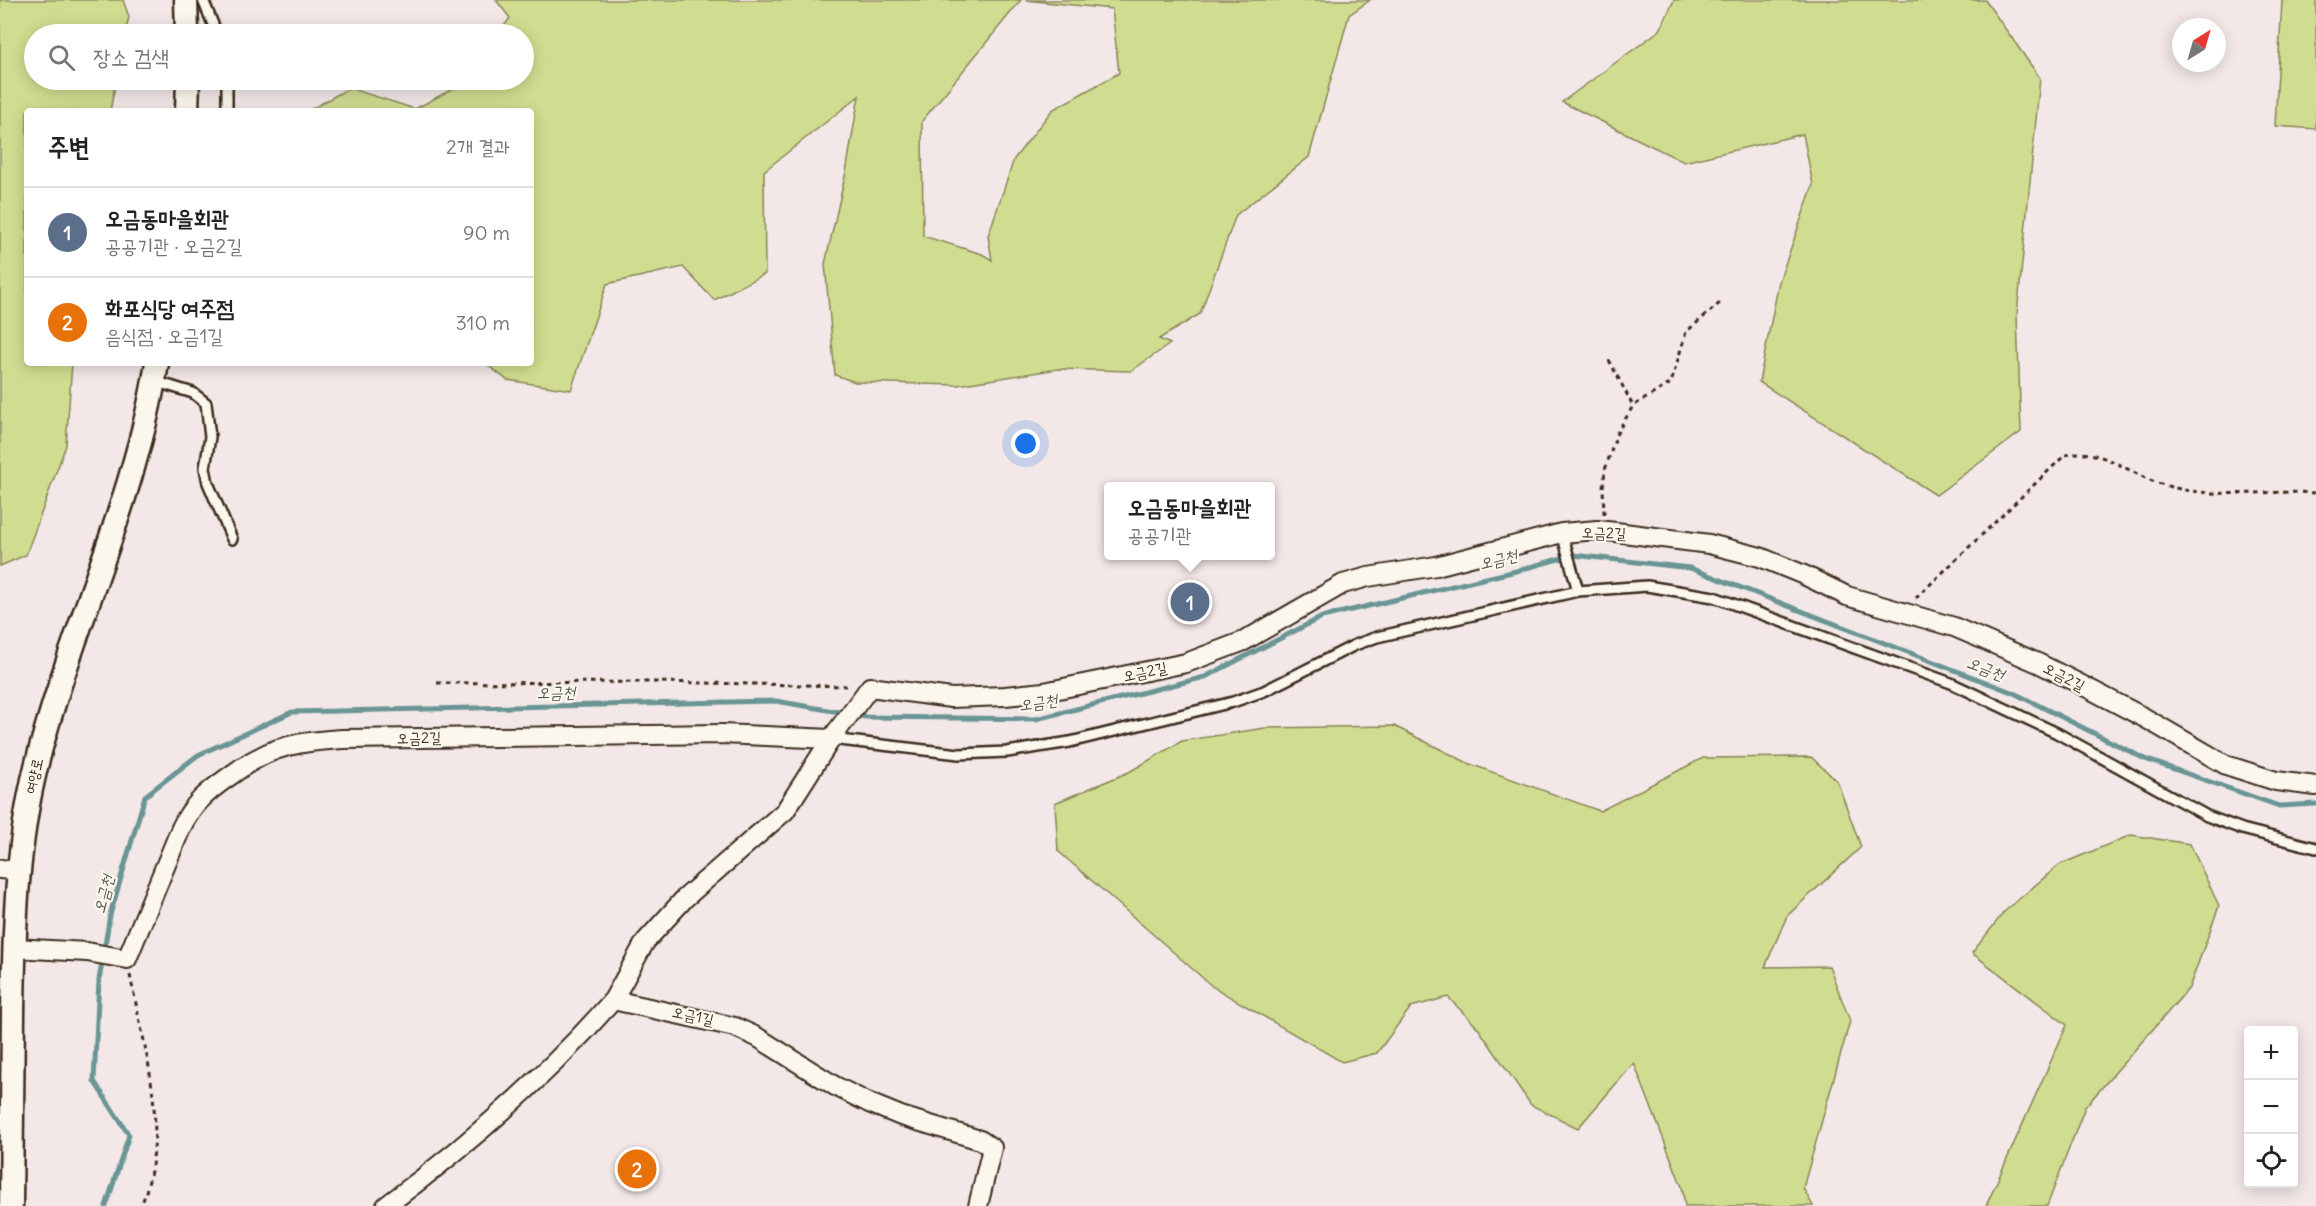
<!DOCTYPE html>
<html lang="ko">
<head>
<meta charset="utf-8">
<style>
	body { margin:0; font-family:Delius,"Poor Story",sans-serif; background:#f6f6f6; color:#222 }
	.controls { position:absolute; right:18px; bottom:18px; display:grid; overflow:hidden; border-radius:6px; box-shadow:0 3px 15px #0003 }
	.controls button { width:54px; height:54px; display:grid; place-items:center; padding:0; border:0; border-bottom:2px solid #e0e0e0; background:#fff; color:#222; font:30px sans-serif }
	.compass { position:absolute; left:2172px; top:18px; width:54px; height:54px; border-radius:50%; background:#fff; box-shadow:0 3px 15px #0003; rotate:37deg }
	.you { position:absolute; left:1026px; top:444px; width:21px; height:21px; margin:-15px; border:4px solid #fff; border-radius:50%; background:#1a73e8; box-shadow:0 0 0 9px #1a73e833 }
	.badge { display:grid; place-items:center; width:39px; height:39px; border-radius:50%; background:#1a73e8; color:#fff; font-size:20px; font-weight:700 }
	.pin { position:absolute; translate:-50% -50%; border:3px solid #fff; box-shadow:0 2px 6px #0006 }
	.popup { position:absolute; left:1104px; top:482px; width:171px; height:78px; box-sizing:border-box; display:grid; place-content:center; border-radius:6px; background:#fff; filter:drop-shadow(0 2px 4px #0005); font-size:20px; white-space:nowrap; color:#767676 }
	.popup b { font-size:22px; color:#222 }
	.popup::after { content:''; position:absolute; left:50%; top:100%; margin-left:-12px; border:12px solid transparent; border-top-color:#fff }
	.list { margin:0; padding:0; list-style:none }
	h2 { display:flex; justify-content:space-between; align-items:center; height:78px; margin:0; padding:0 24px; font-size:26px }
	h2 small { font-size:20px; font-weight:400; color:#767676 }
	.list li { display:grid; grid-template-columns:39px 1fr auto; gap:18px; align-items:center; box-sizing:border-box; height:90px; padding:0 24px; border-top:2px solid #e0e0e0 }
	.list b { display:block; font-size:22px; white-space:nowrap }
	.list p { margin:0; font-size:20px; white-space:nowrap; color:#767676 }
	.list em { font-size:20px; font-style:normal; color:#767676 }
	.icon { flex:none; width:33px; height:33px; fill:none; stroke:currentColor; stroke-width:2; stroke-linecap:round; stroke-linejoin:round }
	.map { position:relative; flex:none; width:2316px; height:1206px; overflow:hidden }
	.search { position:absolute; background:#fff; box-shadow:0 3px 15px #0003; left:24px; top:24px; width:510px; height:66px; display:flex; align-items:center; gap:15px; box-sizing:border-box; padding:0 21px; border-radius:33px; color:#767676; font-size:22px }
	.panel { position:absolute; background:#fff; box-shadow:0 3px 15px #0003; left:24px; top:108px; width:510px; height:258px; border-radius:6px }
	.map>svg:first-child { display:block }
	.green { fill:#d0dd90; stroke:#868457; stroke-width:1.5 }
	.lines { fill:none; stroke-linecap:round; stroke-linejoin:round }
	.stream { stroke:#6b9595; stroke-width:5 }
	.service-casing { stroke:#3b2a1e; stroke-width:14 }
	.minor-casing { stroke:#3b2a1e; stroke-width:22 }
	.tertiary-casing { stroke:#3b2a1e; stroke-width:27 }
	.path { stroke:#3b2a1e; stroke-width:3; stroke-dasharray:4.5 4.5; stroke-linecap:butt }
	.service { stroke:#fbf7ec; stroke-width:9 }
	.minor { stroke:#fbf7ec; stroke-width:18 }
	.tertiary { stroke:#fbf7ec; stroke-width:22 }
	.labels { text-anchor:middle; stroke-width:4.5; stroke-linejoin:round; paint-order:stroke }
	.street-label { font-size:15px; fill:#3b2a1e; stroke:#fbf7ec }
	.water-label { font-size:16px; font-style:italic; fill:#4f5650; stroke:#fbf7ec }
</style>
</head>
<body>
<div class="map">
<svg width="2316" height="1206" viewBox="0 0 2316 1206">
	<rect width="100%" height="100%" fill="#f3e8e7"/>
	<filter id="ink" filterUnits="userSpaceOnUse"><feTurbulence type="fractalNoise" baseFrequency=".0167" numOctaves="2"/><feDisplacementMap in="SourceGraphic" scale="12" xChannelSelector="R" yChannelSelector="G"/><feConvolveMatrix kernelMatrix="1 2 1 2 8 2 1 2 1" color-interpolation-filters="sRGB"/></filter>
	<g filter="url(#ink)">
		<path class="green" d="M0,0H123L129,17L125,34H34V80H116L110,111H27V363H72L66,445L26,555L0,566Z
			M496,0H1021L922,121L923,236L982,254L992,260L988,236L1014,159L1052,110L1119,73L1112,9L1025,0H1370L1349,15L1309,157L1236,215L1200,314L1159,339L1170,344L1131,371L1058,369L957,385L855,382L835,375L825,264L846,172L859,96L764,171L765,274L714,300L683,267L607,284L571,390L507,380L485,363H531V111H308L349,88L415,109L462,84L465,80H524V34H498L510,18Z
			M1674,0H1985L2040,78L2017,315L2021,432L1936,495L1759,382L1779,282L1813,185L1803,134L1684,162L1562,102L1660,30Z
			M2282,0H2316V129L2275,126Z
			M1394,726L1470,764L1600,811L1703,758L1811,757L1837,781L1861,847L1787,916L1765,967L1829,966L1850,1021L1803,1188L1813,1206H1685L1682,1187L1634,1063L1578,1128L1531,1105L1478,1028L1448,997L1411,1007L1377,1053L1342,1062L1213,987L1058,851L1055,803L1129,772L1182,741L1265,728Z
			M2131,835L2190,844L2219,906L2189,988L2085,1107L2047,1206H1986L2067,1025L1972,953L2004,912L2059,865Z"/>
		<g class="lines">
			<path class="stream" d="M854,715L866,717L1036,719L1205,677L1322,617L1516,571L1573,555L1690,568L2014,693L2145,759L2279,806L2316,804
				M106,1206L129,1135L94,1081L99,980L110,915L145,796L198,755L292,712L776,701L845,713"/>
			<g class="service-casing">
				<path id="service" d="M203,0L217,34
					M227,80V111
					M154,381L193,393L206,403L210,437L205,468L208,483L232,539
					M1562,533L1578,591
					M831,739L959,754L1007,752L1070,742L1233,702L1264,691L1355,645L1377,637L1578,591L1647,586L1714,597L1951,683L2057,733L2207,816L2242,829L2316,848"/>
			</g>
			<g class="minor-casing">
				<path id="minor" d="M0,869L19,871
					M14,948L87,952L127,959L181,828C192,805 207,792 227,778C237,771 247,763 258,758C284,743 314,741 343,739L722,734L831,739
					M613,1000L645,942L685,898L785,811L831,739L870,687L951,698L1005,696L1044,692L1186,663L1244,641L1343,584L1368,577L1436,566L1562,533L1597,530L1616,532L1709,544L1760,557L1804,575L1847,596L1954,627L2038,663L2078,683L2145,718L2226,765L2276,781L2316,786
					M386,1206C468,1145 546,1077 613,1000L735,1027L757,1037L835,1086L869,1103L901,1116L980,1140L992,1148L978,1206"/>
			</g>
			<g class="tertiary-casing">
				<path id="tertiary" d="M186,0L187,34
					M187,111L188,80
					M11,1206C12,1142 12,1079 13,1015C14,932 16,848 36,767C70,631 135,502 157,363"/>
			</g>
			<path class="path" d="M1609,360L1633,406
				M1604,514L1603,487L1605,470L1617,433L1633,406L1671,383L1686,332L1721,302
				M1916,598L2065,455C2099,446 2125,471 2155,482C2210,502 2261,489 2316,493
				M437,683L656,682L848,686
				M130,975C145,1052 171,1129 141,1206"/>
			<use href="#service" class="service"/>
			<use href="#minor" class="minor"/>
			<use href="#tertiary" class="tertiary"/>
		</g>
	</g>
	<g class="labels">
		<g class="street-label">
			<text transform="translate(1604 533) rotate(2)" y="5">오금2길</text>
			<text transform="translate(1145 672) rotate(-12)" y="5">오금2길</text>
			<text transform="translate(2064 677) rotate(27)" y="5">오금2길</text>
			<text transform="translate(419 738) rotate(-1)" y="5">오금2길</text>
			<text transform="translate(34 776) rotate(-77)" y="5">여양로</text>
			<text transform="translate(693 1016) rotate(12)" y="5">오금1길</text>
		</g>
		<g class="water-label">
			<text transform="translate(1498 559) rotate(-14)" y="6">오금천</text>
			<text transform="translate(1986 668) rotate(21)" y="6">오금천</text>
			<text transform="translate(556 692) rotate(-1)" y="6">오금천</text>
			<text transform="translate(1038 702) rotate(-8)" y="6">오금천</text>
			<text transform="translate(103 894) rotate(-75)" y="6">오금천</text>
		</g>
	</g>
</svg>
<div class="controls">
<button>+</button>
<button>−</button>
<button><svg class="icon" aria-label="locate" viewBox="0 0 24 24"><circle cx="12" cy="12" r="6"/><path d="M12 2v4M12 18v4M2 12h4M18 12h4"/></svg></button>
</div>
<svg class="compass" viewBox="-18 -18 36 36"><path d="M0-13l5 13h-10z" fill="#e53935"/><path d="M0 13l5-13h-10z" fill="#767676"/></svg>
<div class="you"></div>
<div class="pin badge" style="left:1190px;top:602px;background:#5c6f8a">1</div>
<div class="popup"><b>오금동마을회관</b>공공기관</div>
<div class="pin badge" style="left:637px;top:1169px;background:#e8710a">2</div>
<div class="search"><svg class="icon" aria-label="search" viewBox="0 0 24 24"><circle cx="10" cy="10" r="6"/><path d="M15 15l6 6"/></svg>장소 검색</div>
<section class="panel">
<h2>주변<small>2개 결과</small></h2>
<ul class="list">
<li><span class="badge" style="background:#5c6f8a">1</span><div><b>오금동마을회관</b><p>공공기관 · 오금2길</p></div><em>90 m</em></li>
<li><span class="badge" style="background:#e8710a">2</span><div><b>화포식당 여주점</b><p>음식점 · 오금1길</p></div><em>310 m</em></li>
</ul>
</section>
</div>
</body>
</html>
